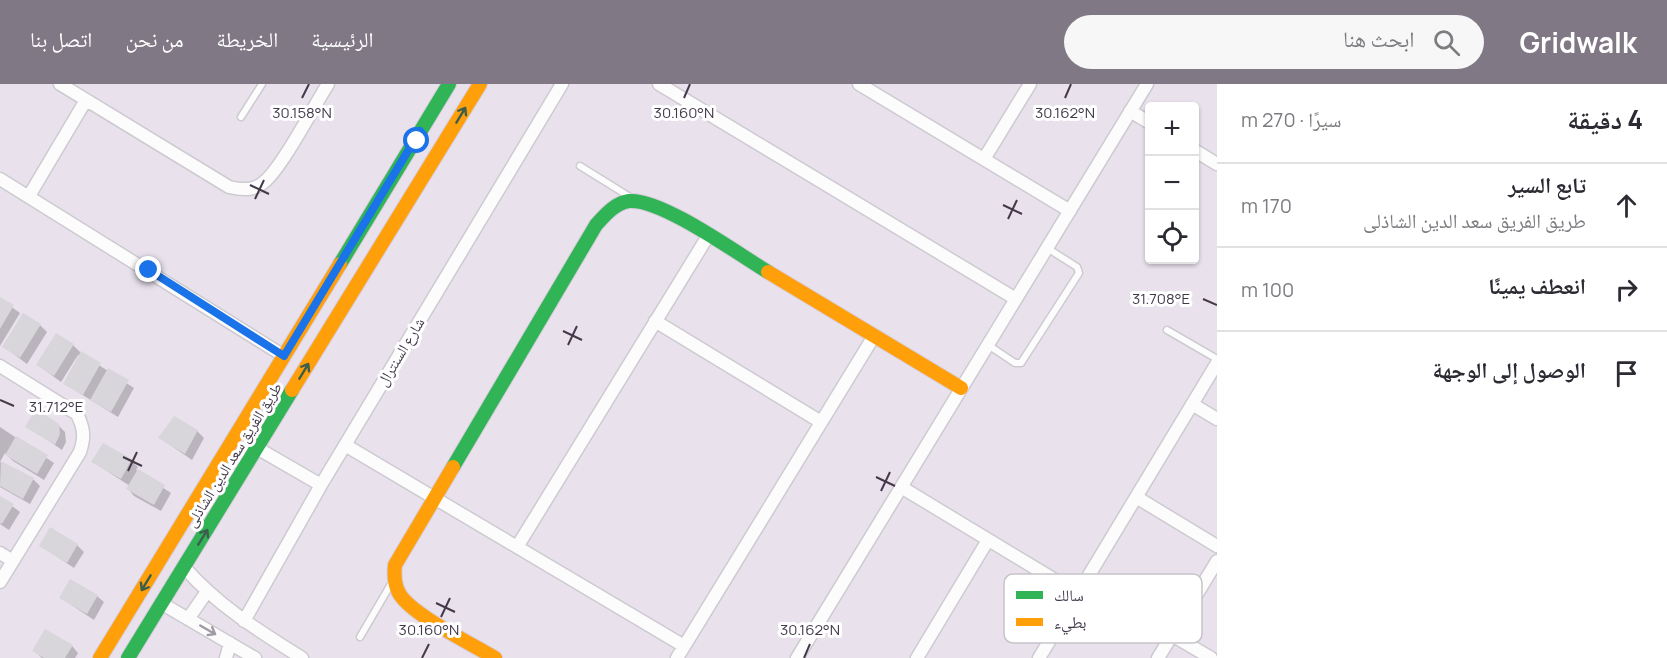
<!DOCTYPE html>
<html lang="ar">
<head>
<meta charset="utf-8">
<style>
	body { margin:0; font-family:Manrope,"Noto Naskh Arabic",sans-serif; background:#f7f7f7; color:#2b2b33; direction:rtl }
	.controls { position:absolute; right:18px; top:18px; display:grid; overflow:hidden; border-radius:6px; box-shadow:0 2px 4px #0004 }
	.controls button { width:54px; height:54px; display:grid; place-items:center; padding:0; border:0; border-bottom:2px solid #e1e1e2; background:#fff; color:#2b2b33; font:30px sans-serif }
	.stop { position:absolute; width:18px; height:18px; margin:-14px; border:4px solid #1a73e8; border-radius:50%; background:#fff }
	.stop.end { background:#1a73e8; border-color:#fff; box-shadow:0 2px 6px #0008 }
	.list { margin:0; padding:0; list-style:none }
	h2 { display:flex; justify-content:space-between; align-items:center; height:78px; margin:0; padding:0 24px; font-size:26px }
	h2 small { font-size:20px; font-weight:400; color:#7c7c81 }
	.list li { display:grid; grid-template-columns:39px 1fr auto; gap:18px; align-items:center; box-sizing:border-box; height:84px; padding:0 24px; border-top:2px solid #e1e1e2 }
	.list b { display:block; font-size:22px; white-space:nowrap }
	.list p { margin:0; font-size:20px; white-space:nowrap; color:#7c7c81 }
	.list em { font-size:20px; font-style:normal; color:#7c7c81 }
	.icon { flex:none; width:33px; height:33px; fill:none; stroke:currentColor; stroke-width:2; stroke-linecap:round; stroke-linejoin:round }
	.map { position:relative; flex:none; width:1217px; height:574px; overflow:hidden; direction:ltr }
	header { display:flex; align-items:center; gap:36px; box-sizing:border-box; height:84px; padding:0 30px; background:#807885; color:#fff }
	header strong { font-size:28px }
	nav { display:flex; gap:33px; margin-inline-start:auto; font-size:21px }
	.search { width:420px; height:54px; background:#f7f7f7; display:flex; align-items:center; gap:15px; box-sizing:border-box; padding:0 21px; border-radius:33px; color:#7c7c81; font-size:22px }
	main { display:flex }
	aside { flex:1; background:#fff }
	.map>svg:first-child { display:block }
	.residential { fill:#e9e2ed; fill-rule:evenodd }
	.shadow { fill:#0003 }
	.building { fill:#d8d5db }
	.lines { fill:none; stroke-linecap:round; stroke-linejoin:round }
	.lane-casing { stroke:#cdcad0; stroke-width:9 }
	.street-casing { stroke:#cdcad0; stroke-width:15 }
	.fast-casing { stroke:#d7cddc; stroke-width:16 }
	.slow-casing { stroke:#d7cddc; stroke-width:16 }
	.lane { stroke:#fdfcfd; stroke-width:6 }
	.street { stroke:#fdfcfd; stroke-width:12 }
	.fast { stroke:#30b455; stroke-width:14 }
	.slow { stroke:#ff9f0a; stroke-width:14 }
	.oneway { stroke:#3d5e4d }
	.oneway2 { stroke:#a09aa4 }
	.route { stroke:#1a73e8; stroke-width:8 }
	.ticks { fill:none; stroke:#43394a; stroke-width:2 }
	.labels { text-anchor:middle; stroke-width:6; stroke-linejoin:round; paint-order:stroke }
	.street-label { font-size:15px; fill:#43394a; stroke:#fff }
	.key { fill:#fff; stroke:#c7c4c9; stroke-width:1.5 }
	.key-label { font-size:16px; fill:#43394a }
	.ticks-label { font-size:15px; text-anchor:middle; fill:#43394a; stroke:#fff; stroke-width:6; stroke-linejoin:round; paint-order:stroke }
</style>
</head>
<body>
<header>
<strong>Gridwalk</strong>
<div class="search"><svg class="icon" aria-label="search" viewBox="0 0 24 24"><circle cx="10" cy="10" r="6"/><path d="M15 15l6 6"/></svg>ابحث هنا</div>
<nav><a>الرئيسية</a><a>الخريطة</a><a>من نحن</a><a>اتصل بنا</a></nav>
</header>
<main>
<aside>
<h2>4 دقيقة<small>سيرًا · 270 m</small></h2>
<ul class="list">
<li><svg class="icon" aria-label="ahead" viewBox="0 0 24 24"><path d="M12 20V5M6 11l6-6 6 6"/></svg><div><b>تابع السير</b><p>طريق الفريق سعد الدين الشاذلى</p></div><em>170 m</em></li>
<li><svg class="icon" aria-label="right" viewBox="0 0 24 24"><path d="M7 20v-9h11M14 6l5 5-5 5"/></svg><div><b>انعطف يمينًا</b></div><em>100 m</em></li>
<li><svg class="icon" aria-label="arrive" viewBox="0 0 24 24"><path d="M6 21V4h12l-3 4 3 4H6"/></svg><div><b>الوصول إلى الوجهة</b></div></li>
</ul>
</aside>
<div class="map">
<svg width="1217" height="574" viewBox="0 0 1217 574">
	<rect width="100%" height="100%" fill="#f1eef3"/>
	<path class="residential" d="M0,0H1217V574H0ZM1150,22H1194V176H1150Z"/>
	<path class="shadow" d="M0,215L20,229L0,262Z
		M40,241L47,248L27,280L4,263Z
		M73,261L82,270L134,304L118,333L65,300L80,272L78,271L61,298L38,281Z
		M58,341L65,348L66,358L62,366L27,342Z
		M0,343L54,379L44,396L13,377L5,369L0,378L34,396L40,402L30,420L0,403Z
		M197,347L204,354L192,376L160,354Z
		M104,361L131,377L138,383L136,386L171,409L161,427L134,412L128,405L130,402L93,378Z
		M0,413L20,428L9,446L0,440Z
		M77,461L84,468L74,484L41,462Z
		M97,512L104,518L94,536L61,514Z
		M72,562L78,569L75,574H42L33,566Z"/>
	<path class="building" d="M0,213L14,221L0,245Z
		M23,229L41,240L20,274L2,263Z
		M56,249L74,260L54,292L36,281Z
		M81,267L101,279L83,311L63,300Z
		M108,284L129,296L111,328L90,316Z
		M36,325L59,340L60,350L55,361L25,343Z
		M174,332L198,346L185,370L158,354Z
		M16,352L48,371L37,390L5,371Z
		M103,359L132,375L121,395L91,378Z
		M1,377L34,394L23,415L0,402Z
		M138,385L165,401L154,421L126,405Z
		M0,412L14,420L2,440L0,439Z
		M50,443L78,460L67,479L39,462Z
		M70,495L98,511L87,530L59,514Z
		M45,545L73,561L65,574H44L32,567Z"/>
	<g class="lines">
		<g class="lane-casing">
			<path id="lane" d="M241,33L262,0
				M580,82L630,113
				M1167,246L1217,275
				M988,261L1015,279H1021L1079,189L1077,183L1047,164
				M360,553L391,500"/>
		</g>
		<g class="street-casing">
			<path id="street" d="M60,0L229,103C242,106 254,107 264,98C281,85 314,22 328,0
				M659,0L1016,215
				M859,0L1070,127
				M1130,27L1150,39
				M1194,66L1217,80
				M984,75L1030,0
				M0,95L284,272
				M29,112L86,16
				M655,237L821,338
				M0,282L77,330C84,344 85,353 80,368L0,498
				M1192,320L1217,335
				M345,361L684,562
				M257,364L321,401
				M901,403L1078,510
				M1136,413L1217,462
				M517,463L708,152
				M0,469L13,477
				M184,483C218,522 259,547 302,574
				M161,519L255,574
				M188,535L206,509
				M244,537L321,401L562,0
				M1172,551L1211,574
				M226,574L230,559
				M677,574L874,252
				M797,574L1147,0
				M917,574L988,456
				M1039,574L1217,279
				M1158,574L1217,477"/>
		</g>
		<g class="fast-casing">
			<path id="fast" d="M340,180L449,0
				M453,383L596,141C605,131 615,119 629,117C661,114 738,170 768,188
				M128,574L292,306"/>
		</g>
		<g class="slow-casing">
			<path id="slow" d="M768,188L961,304
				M292,306L480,0
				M453,383L395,481C394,490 394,500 399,509C410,530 472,560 495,574
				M100,574L340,180"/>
		</g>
		<use href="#lane" class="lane"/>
		<use href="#street" class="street"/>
		<use href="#fast" class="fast"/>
		<use href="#slow" class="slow"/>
	</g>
	<defs><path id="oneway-shaft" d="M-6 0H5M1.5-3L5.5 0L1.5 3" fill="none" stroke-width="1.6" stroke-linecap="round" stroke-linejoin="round" transform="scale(1.5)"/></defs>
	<g class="oneway">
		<use href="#oneway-shaft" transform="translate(461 31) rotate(-59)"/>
		<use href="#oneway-shaft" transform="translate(304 287) rotate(-59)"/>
		<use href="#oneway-shaft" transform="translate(203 453) rotate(-58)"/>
		<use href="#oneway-shaft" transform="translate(146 499) rotate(121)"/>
	</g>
	<use class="oneway2" href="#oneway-shaft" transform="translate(208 546) rotate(30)"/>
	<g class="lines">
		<path class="route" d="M149,186L284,272L420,47L417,57"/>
	</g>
	<path class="ticks" d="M302,14L309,0M684,14L690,0M1065,14L1071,0M250,101L269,110M255,115L264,96M1003,121L1022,130M1008,135L1017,116M1203,215L1217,221M563,247L582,256M568,261L577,242M0,316L14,322M123,373L142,382M128,387L137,368M876,393L895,402M881,407L890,388M436,519L455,528M441,533L450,514M422,574L429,560M804,574L810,560"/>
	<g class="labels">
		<g class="street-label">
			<text transform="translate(401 268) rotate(-59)" y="5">شارع السنترال</text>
			<text transform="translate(234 371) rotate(-58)" y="5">طريق الفريق سعد الدين الشاذلى</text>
		</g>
	</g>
	<rect x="1004" y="490" width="198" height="69" rx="9" class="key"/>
	<rect x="1016" y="507" width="27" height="8" fill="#30b455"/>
	<rect x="1016" y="534" width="27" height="8" fill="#ff9f0a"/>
	<g class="key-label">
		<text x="1054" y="517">سالك</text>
		<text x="1054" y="544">بطيء</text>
	</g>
	<g class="ticks-label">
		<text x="302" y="34">30.158°N</text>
		<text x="684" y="34">30.160°N</text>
		<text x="1065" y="34">30.162°N</text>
		<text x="1161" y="220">31.708°E</text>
		<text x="56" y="328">31.712°E</text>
		<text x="429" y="551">30.160°N</text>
		<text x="810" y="551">30.162°N</text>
	</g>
</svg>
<div class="controls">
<button>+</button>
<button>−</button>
<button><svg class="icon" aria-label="locate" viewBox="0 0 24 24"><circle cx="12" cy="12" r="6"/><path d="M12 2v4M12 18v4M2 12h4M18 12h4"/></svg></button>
</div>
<div class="stop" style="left:417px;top:57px"></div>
<div class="stop end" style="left:149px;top:186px"></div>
</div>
</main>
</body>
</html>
